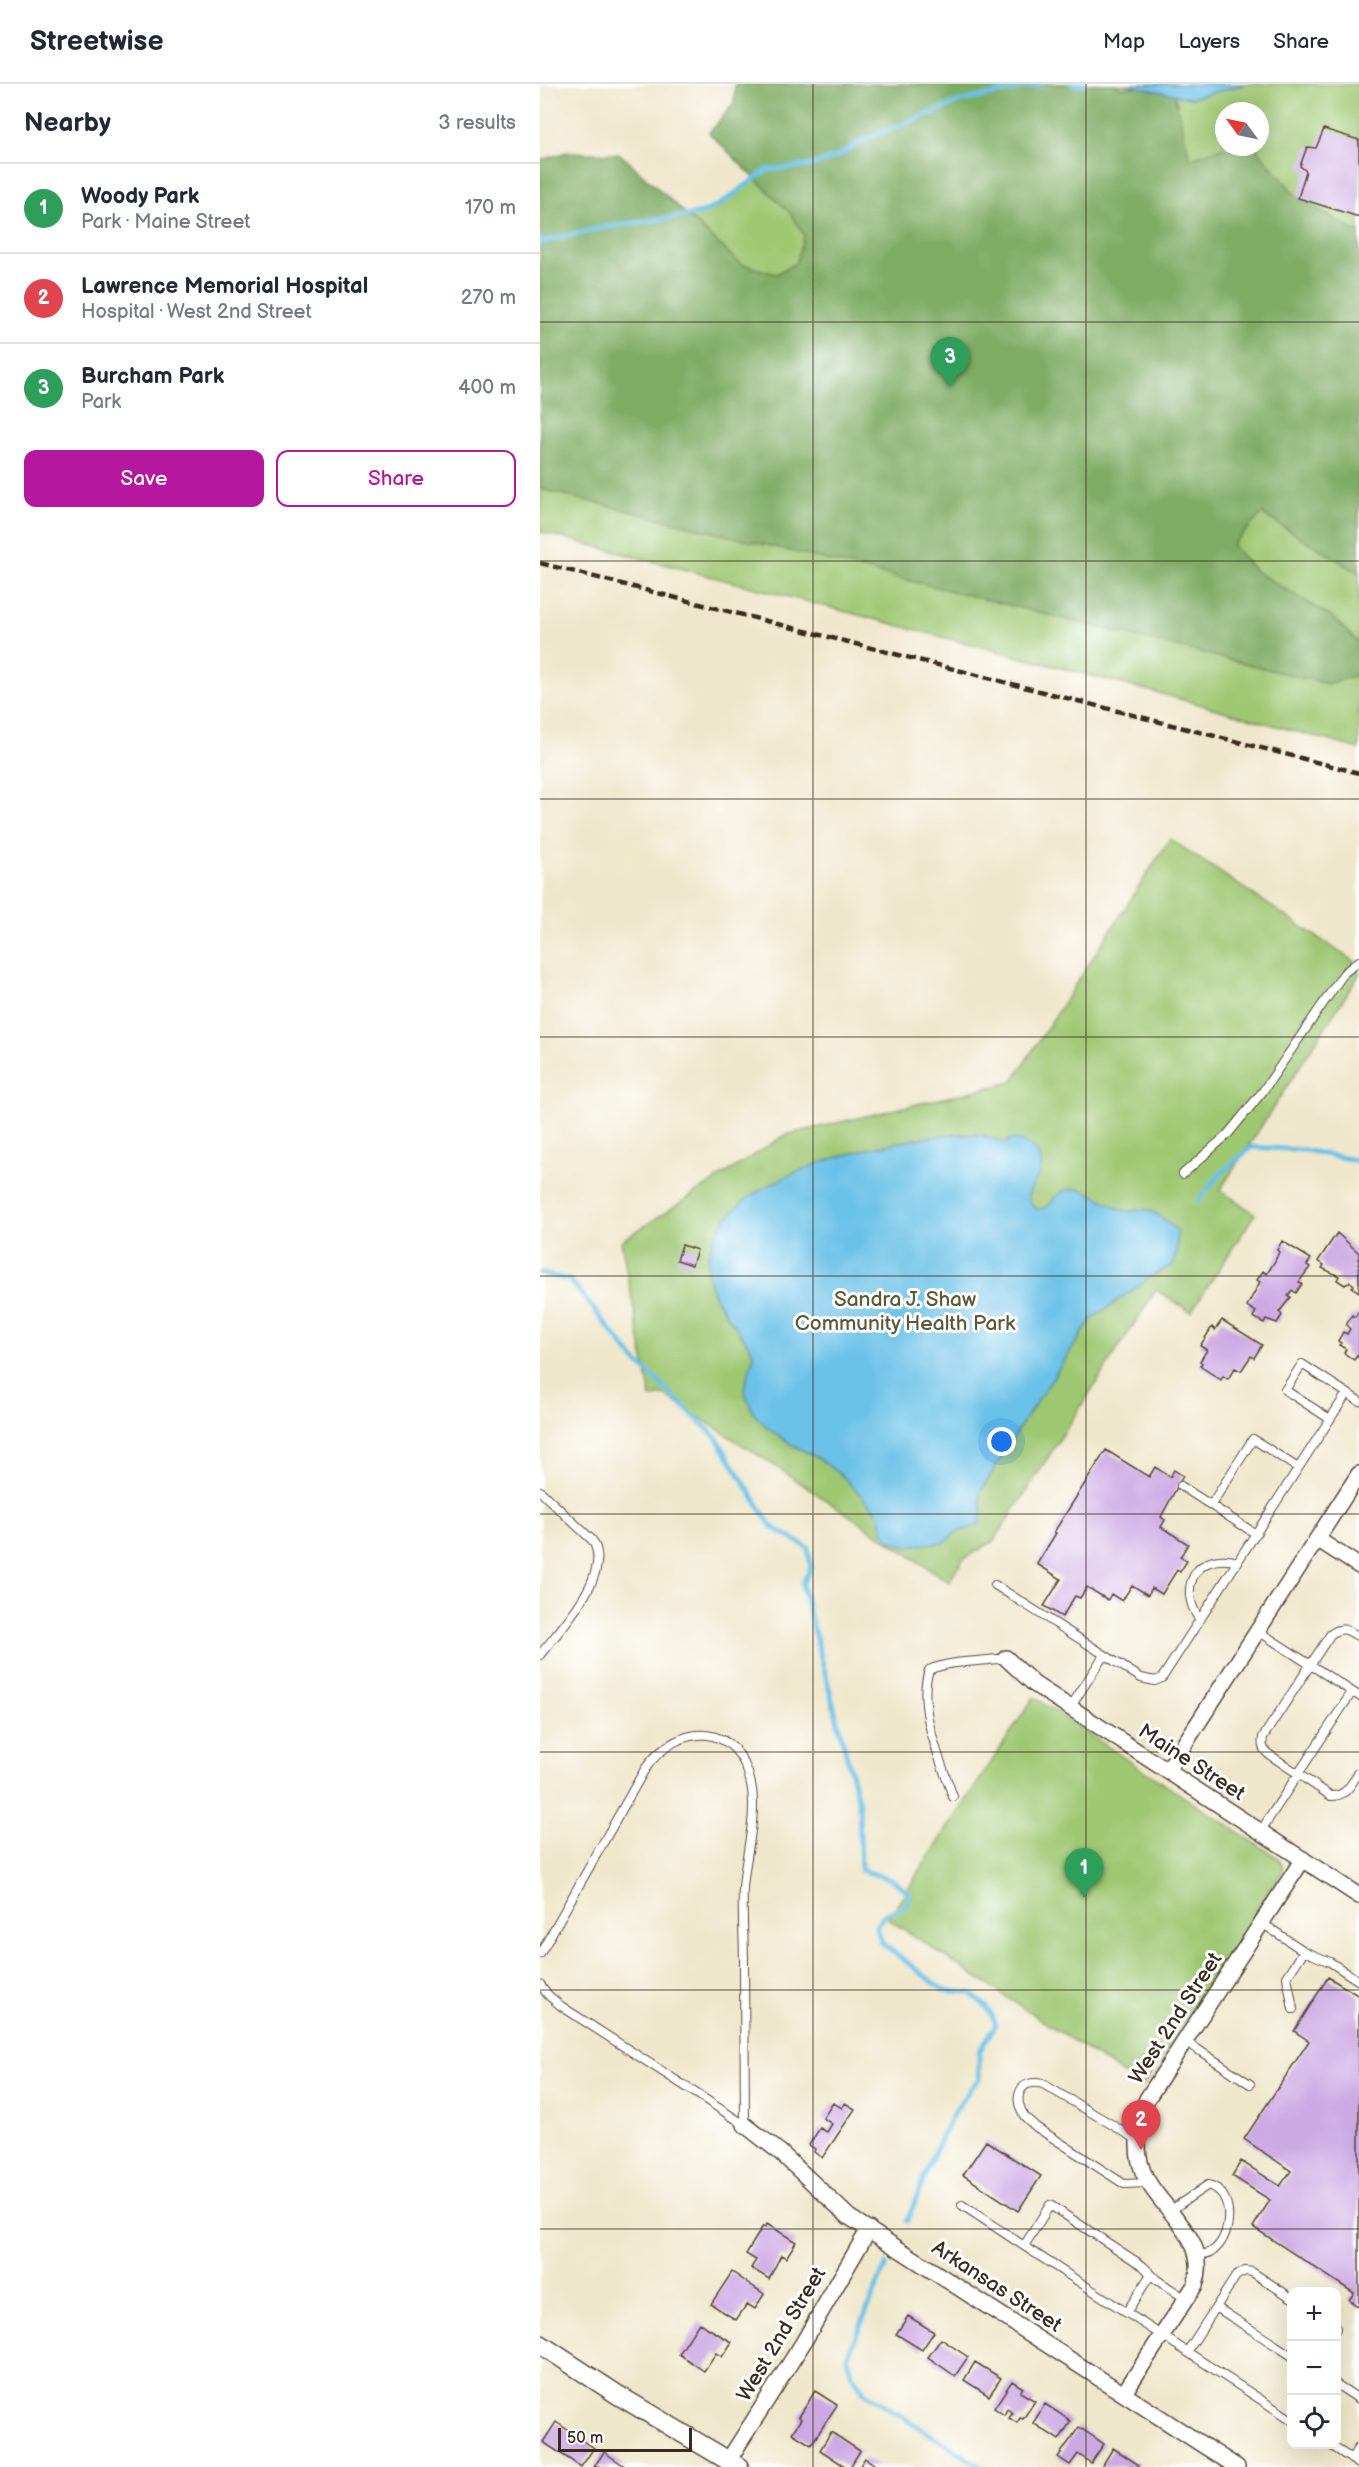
<!DOCTYPE html>
<html lang="en">
<head>
<meta charset="utf-8">
<style>
	body { margin:0; font-family:"Balsamiq Sans",sans-serif; background:#f6f6f7; color:#1f2937 }
	.controls { position:absolute; right:18px; bottom:18px; display:grid; overflow:hidden; border-radius:12px; box-shadow:0 6px 24px #0002 }
	.controls button { width:54px; height:54px; display:grid; place-items:center; padding:0; border:0; border-bottom:2px solid #e0e1e3; background:#fff; color:#1f2937; font:30px sans-serif }
	.compass { position:absolute; left:675px; top:18px; width:54px; height:54px; border-radius:50%; background:#fff; box-shadow:0 6px 24px #0002; rotate:303deg }
	.scale { position:absolute; left:18px; bottom:15px; width:134px; box-sizing:border-box; padding-left:6px; border:3px solid #3b2a1e; border-top:0; font-size:16px; line-height:21px; white-space:nowrap; color:#3b2a1e; -webkit-text-stroke:4px #fff; paint-order:stroke }
	.you { position:absolute; left:462px; top:1358px; width:21px; height:21px; margin:-15px; border:4px solid #fff; border-radius:50%; background:#1a73e8; box-shadow:0 0 0 9px #1a73e833 }
	.badge { display:grid; place-items:center; width:39px; height:39px; border-radius:50%; background:#b5179e; color:#fff; font-size:20px; font-weight:700 }
	.pin { position:absolute; translate:-50% -50px; filter:drop-shadow(0 2px 3px #0008) }
	.pin::after { content:''; position:absolute; top:32px; width:21px; height:18px; background:inherit; clip-path:polygon(0 0,100% 0,50% 100%) }
	.list { margin:0; padding:0; list-style:none }
	h2 { display:flex; justify-content:space-between; align-items:center; height:78px; margin:0; padding:0 24px; font-size:26px }
	h2 small { font-size:20px; font-weight:400; color:#747a83 }
	.list li { display:grid; grid-template-columns:39px 1fr auto; gap:18px; align-items:center; box-sizing:border-box; height:90px; padding:0 24px; border-top:2px solid #e0e1e3 }
	.list b { display:block; font-size:22px; white-space:nowrap }
	.list p { margin:0; font-size:20px; white-space:nowrap; color:#747a83 }
	.list em { font-size:20px; font-style:normal; color:#747a83 }
	.actions { display:flex; gap:12px; padding:18px 24px }
	.actions a { flex:1; padding:14px 0; border:2px solid #b5179e; border-radius:12px; text-align:center; font-size:21px; color:#b5179e }
	.actions .main { background:#b5179e; color:#fff }
	.icon { flex:none; width:33px; height:33px; fill:none; stroke:currentColor; stroke-width:2; stroke-linecap:round; stroke-linejoin:round }
	.map { position:relative; flex:none; width:819px; height:2383px; overflow:hidden }
	header { display:flex; align-items:center; gap:36px; box-sizing:border-box; height:84px; padding:0 30px; background:#fff; border-bottom:2px solid #e0e1e3 }
	header strong { font-size:28px }
	nav { display:flex; gap:33px; margin-inline-start:auto; font-size:21px }
	main { display:flex }
	aside { flex:1; background:#fff }
	.map>svg:first-child { display:block }
	.green { fill:#9ec772; stroke:#6c7848; stroke-width:1.5; fill-rule:evenodd }
	.forest { fill:#7eac64; stroke:#5c6b41; stroke-width:1.5 }
	.water { fill:#6bc1e7; stroke:#537682; stroke-width:1.5 }
	.lines { fill:none; stroke-linecap:round; stroke-linejoin:round }
	.stream { stroke:#6bc1e7; stroke-width:5 }
	.building { fill:#cca9e3 }
	.service-casing { stroke:#564638; stroke-width:10 }
	.minor-casing { stroke:#564638; stroke-width:18 }
	.tertiary-casing { stroke:#564638; stroke-width:21 }
	.service { stroke:#fff; stroke-width:8 }
	.minor { stroke:#fff; stroke-width:15 }
	.tertiary { stroke:#fff; stroke-width:18 }
	.rail { stroke:#3b2a1e; stroke-width:4.5; stroke-dasharray:9 4.5; stroke-linecap:butt }
	.grid { fill:none; stroke:#3b2a1e; stroke-width:1.5; stroke-opacity:0.55 }
	.labels { text-anchor:middle; stroke-width:6; stroke-linejoin:round; paint-order:stroke }
	.park-label { font-size:21px; fill:#595937; stroke:#fff }
	.street-label { font-size:21px; fill:#3b2a1e; stroke:#fff }
</style>
</head>
<body>
<header>
<strong>Streetwise</strong>
<nav><a>Map</a><a>Layers</a><a>Share</a></nav>
</header>
<main>
<aside>
<h2>Nearby<small>3 results</small></h2>
<ul class="list">
<li><span class="badge" style="background:#2e9e5b">1</span><div><b>Woody Park</b><p>Park · Maine Street</p></div><em>170 m</em></li>
<li><span class="badge" style="background:#e0444e">2</span><div><b>Lawrence Memorial Hospital</b><p>Hospital · West 2nd Street</p></div><em>270 m</em></li>
<li><span class="badge" style="background:#2e9e5b">3</span><div><b>Burcham Park</b><p>Park</p></div><em>400 m</em></li>
</ul>
<div class="actions"><a class="main">Save</a><a>Share</a></div>
</aside>
<div class="map">
<svg width="819" height="2383" viewBox="0 0 819 2383">
	<rect width="100%" height="100%" fill="#fff"/>
	<filter id="ink" filterUnits="userSpaceOnUse"><feTurbulence type="fractalNoise" baseFrequency=".0167" numOctaves="2"/><feDisplacementMap in="SourceGraphic" scale="12" xChannelSelector="R" yChannelSelector="G"/><feConvolveMatrix kernelMatrix="1 2 1 2 8 2 1 2 1" color-interpolation-filters="sRGB"/></filter>
	<filter id="wash" filterUnits="userSpaceOnUse"><feTurbulence type="fractalNoise" baseFrequency=".008" numOctaves="4" result="noise"/><feDisplacementMap in="SourceGraphic" scale="24" xChannelSelector="R" yChannelSelector="G"/><feGaussianBlur stdDeviation="1.35" result="paint"/><feColorMatrix in="noise" values="0 0 0 0 0 0 0 0 0 0 0 0 0 0 0 0 0 1.4 0 .05"/><feComposite in="paint" operator="in"/></filter>
	<g filter="url(#wash)">
		<rect width="100%" height="100%" fill="#efe7cb"/>
		<path class="green" d="M501,0H583L651,14L707,0H819V665L633,613L0,448V158L162,129L182,119L227,86ZM684,27H720V63H684Z
			M630,755L819,881V891L680,1106L715,1130L651,1228L616,1206L454,1457L423,1475L409,1498L226,1376L124,1311L111,1314L81,1157L245,1051L472,998Z
			M494,1613L592,1679L738,1774L743,1783L740,1792L603,2003L348,1835Z"/>
		<path class="forest" d="M195,0H572L582,4L632,1L650,74L685,63H715L758,114L819,149V489L722,430L692,461L715,487L792,533L819,559V590L787,600L0,405V76L27,68L80,70L201,180L236,190L256,179L264,151L250,129L169,49L194,19Z"/>
		<path class="water" d="M583,0H707L651,14Z
			M414,1050L442,1051L466,1059L470,1055C479,1055 485,1058 492,1064C512,1080 495,1094 488,1111L490,1118L496,1125C512,1127 512,1110 526,1106C549,1100 567,1123 587,1127C595,1128 603,1123 611,1127C619,1130 629,1140 637,1146V1166L633,1181L614,1191L552,1235L480,1343L440,1409L442,1427L439,1441L415,1449L404,1459L366,1462L351,1457L343,1448L339,1430L302,1392L278,1374L254,1362L230,1346L213,1329L204,1305L214,1271C201,1243 170,1221 168,1188C160,1092 345,1057 414,1050Z"/>
		<g class="lines">
			<path class="stream" d="M532,0H545
				M0,158L66,143L162,129L182,119L227,86L268,82L296,73L326,55L421,17L501,0
				M658,1117L680,1090L711,1063L764,1066L819,1077
				M0,1189L30,1196L94,1275L176,1353L231,1442L268,1464L271,1484L262,1500L319,1719L321,1786L351,1795L369,1809L368,1821L344,1831L336,1842L342,1859L403,1906L430,1909L447,1923L456,1940L439,1968V1995C403,2033 387,2090 367,2137
				M346,2181L307,2273L312,2291L324,2308L441,2383"/>
		</g>
		<g id="blocks">
			<path class="building" d="M784,45L819,56V133L758,114L766,87L760,82L767,63L776,64Z
				M797,1149L819,1169V1208L812,1203L814,1201L810,1198L805,1201L797,1196L799,1192L782,1184L784,1181L778,1177Z
				M742,1157L771,1175L767,1181L770,1183L759,1198L762,1200L756,1209L752,1206L748,1212L751,1213L739,1228L742,1231L737,1239L726,1235L724,1239L713,1233L716,1228L707,1222L720,1198L717,1196L723,1187L727,1190L735,1177L739,1168L737,1166Z
				M142,1161L157,1166L152,1181L137,1176Z
				M819,1227V1274L817,1272L814,1276L804,1269L806,1265L799,1261L801,1259L798,1257L803,1248L807,1250L810,1245L806,1241L812,1231L815,1233Z
				M682,1236L722,1261L714,1274L711,1272L701,1287L695,1284L688,1295L683,1292L681,1296L660,1282L662,1279L660,1277L667,1266L660,1262L672,1243L675,1246Z
				M566,1366L609,1393L615,1383L630,1393L634,1386L643,1392L621,1433L625,1436L621,1443L648,1460L640,1473L647,1477L640,1488L637,1486L622,1510L612,1504L608,1511L592,1501L582,1517L571,1510L568,1516L547,1503L540,1514L535,1512L522,1533L504,1522L521,1495L497,1480L516,1449L514,1448Z
				M788,1893L819,1912V2223L809,2216L814,2209L713,2143L730,2116L692,2092L701,2077L740,2102L751,2087L704,2055L769,1957L754,1947Z
				M293,2019L302,2024L305,2019L315,2025L282,2074L274,2068L275,2065L269,2061L280,2044L287,2048L292,2040L283,2034Z
				M446,2057L501,2092L478,2127L423,2091Z
				M227,2140L256,2158L246,2174L241,2171L229,2195L211,2184L216,2176L206,2170L223,2142L225,2143Z
				M192,2188L224,2210L215,2225L207,2220L196,2236L171,2220Z
				M368,2232L394,2248L382,2266L356,2250Z
				M159,2239L192,2258L182,2273L176,2269L164,2287L139,2270Z
				M401,2255L428,2273L415,2292L388,2273Z
				M435,2278L461,2294L449,2312L424,2296Z
				M472,2297L483,2304L480,2308L495,2317L483,2335L480,2334L477,2339L469,2334L473,2329L467,2325L464,2331L454,2324Z
				M275,2307L297,2321L271,2361L252,2349L261,2335L259,2333Z
				M505,2320L531,2337L519,2356L493,2339Z
				M16,2338L54,2364L41,2383L3,2358Z
				M539,2343L564,2360L551,2379L538,2370L530,2381L518,2373Z
				M291,2348L320,2367L310,2383H306L280,2366Z
				M573,2364L599,2381L598,2383L562,2382Z
				M64,2368L86,2383H54Z
				M325,2374L338,2383H319Z"/>
		</g>
	</g>
	<g filter="url(#ink)">
		<use href="#blocks" fill-opacity="0" stroke="#564638" stroke-width="1.5"/>
		<g class="lines">
			<g class="service-casing">
				<path id="service" d="M643,1090L688,1050L723,1007L804,889L819,877
					M790,1335L745,1306L762,1280L819,1317
					M641,1402L716,1450
					M0,1407L52,1456C75,1489 19,1546 0,1571
					M671,1421L713,1355L758,1384
					M455,1501L601,1594L615,1597L622,1594L807,1309
					M660,1536C636,1504 657,1466 698,1478
					M718,1547L819,1612
					M819,1553C808,1546 801,1541 790,1551L723,1653C722,1660 722,1664 727,1669L791,1712C807,1712 811,1700 819,1688
					M530,1624L564,1571
					M413,1713C401,1677 376,1623 389,1586C411,1576 441,1578 466,1574
					M720,1748L812,1608
					M722,1839L764,1867L790,1878L819,1897
					M0,1870L105,1685C139,1637 198,1637 211,1700C218,1731 205,1772 203,1804C202,1830 204,1856 204,1881C204,1934 205,1987 205,2041
					M0,1900L8,1911L21,1922L205,2041
					M753,1925L747,1893L764,1867
					M645,1957L710,2000
					M598,2056L503,2000C479,1994 472,2015 485,2033C488,2036 493,2040 496,2043L584,2100L609,2099
					M422,2121L484,2162
					M631,2126L668,2101C696,2107 693,2155 671,2168C668,2170 661,2170 657,2171
					M646,2215L617,2196L603,2182L510,2121L484,2162L752,2336
					M676,2223L752,2272
					M586,2229L611,2190
					M796,2244V2245
					M647,2268L696,2192L705,2187L712,2188L752,2214
					M796,2300L819,2315
					M789,2360L819,2380
					M811,2375L819,2363"/>
			</g>
			<g class="minor-casing">
				<path id="minor" d="M777,1455L819,1482
					M466,1574L494,1600L819,1812
					M627,1687L819,1390
					M205,2041L241,2069L309,2133L697,2383
					M584,2309L655,2201C671,2157 625,2129 607,2096C593,2072 597,2039 607,2015L763,1775
					M188,2377L263,2259L329,2145"/>
			</g>
			<g class="tertiary-casing">
				<path id="tertiary" d="M0,2260L78,2311L199,2383"/>
			</g>
			<use href="#service" class="service"/>
			<use href="#minor" class="minor"/>
			<use href="#tertiary" class="tertiary"/>
			<path class="rail" d="M0,479L819,689"/>
		</g>
	</g>
	<path class="grid" d="M273,0V2383M546,0V2383M0,238H819M0,477H819M0,715H819M0,953H819M0,1192H819M0,1430H819M0,1668H819M0,1906H819M0,2145H819"/>
	<g class="labels">
		<g class="park-label">
			<text x="365" y="1222">Sandra J. Shaw<tspan x="365" dy="24">Community Health Park</tspan></text>
		</g>
		<g class="street-label">
			<text transform="translate(652 1678) rotate(33)" y="7">Maine Street</text>
			<text transform="translate(635 1934) rotate(-57)" y="7">West 2nd Street</text>
			<text transform="translate(457 2202) rotate(33)" y="7">Arkansas Street</text>
			<text transform="translate(241 2250) rotate(-59)" y="7">West 2nd Street</text>
		</g>
	</g>
</svg>
<div class="controls">
<button>+</button>
<button>−</button>
<button><svg class="icon" aria-label="locate" viewBox="0 0 24 24"><circle cx="12" cy="12" r="6"/><path d="M12 2v4M12 18v4M2 12h4M18 12h4"/></svg></button>
</div>
<svg class="compass" viewBox="-18 -18 36 36"><path d="M0-13l5 13h-10z" fill="#e53935"/><path d="M0 13l5-13h-10z" fill="#747a83"/></svg>
<div class="scale">50 m</div>
<div class="you"></div>
<div class="pin badge" style="left:544px;top:1814px;background:#2e9e5b">1</div>
<div class="pin badge" style="left:601px;top:2066px;background:#e0444e">2</div>
<div class="pin badge" style="left:410px;top:303px;background:#2e9e5b">3</div>
</div>
</main>
</body>
</html>
